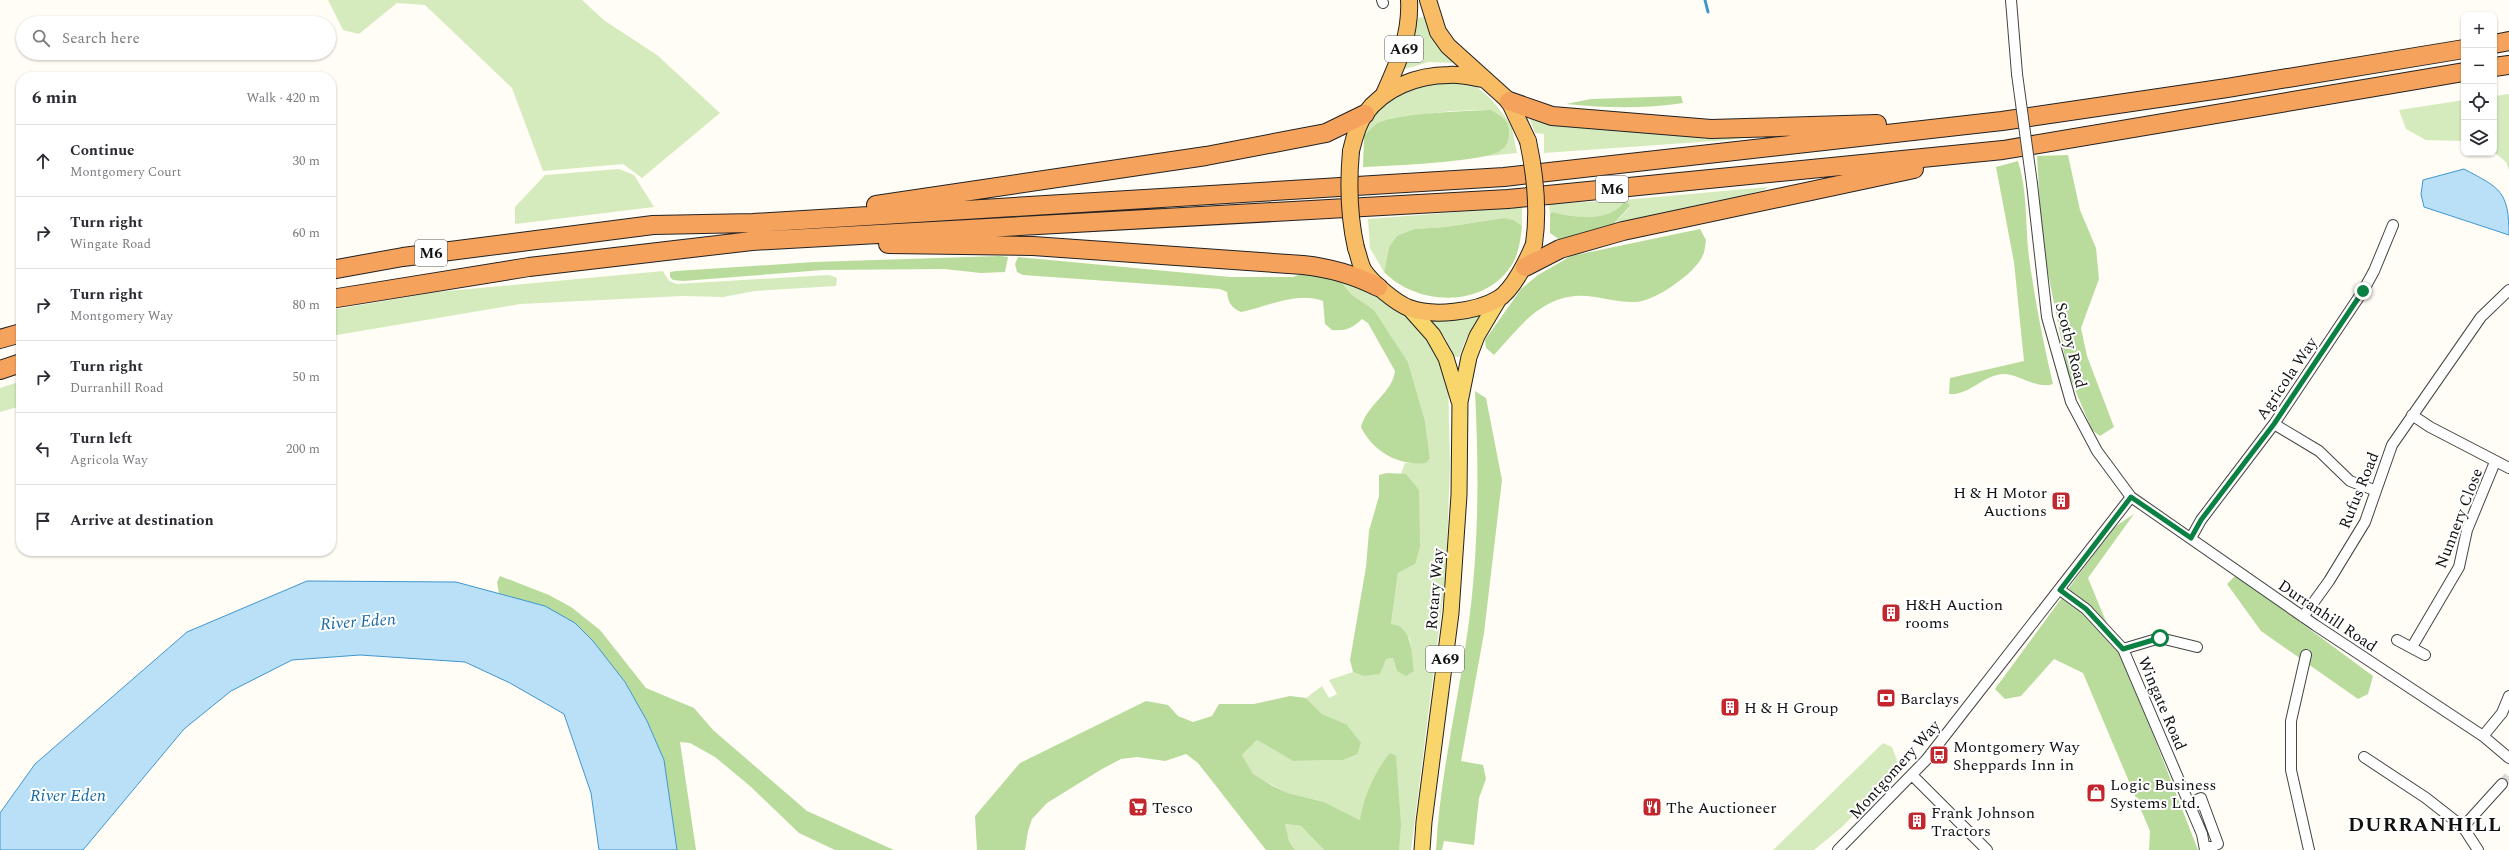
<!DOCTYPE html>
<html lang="en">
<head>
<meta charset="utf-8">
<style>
	body { margin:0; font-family:Spectral,serif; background:#f2f2f3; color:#2b2b33 }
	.controls { position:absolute; right:12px; top:12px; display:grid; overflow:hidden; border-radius:8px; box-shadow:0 1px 3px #0004 }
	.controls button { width:36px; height:36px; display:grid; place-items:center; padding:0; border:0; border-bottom:1px solid #e1e1e2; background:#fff; color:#2b2b33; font:20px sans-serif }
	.stop { position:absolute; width:12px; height:12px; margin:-9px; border:3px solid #0b8043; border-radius:50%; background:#fff }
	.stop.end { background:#0b8043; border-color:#fff; box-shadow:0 1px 4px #0008 }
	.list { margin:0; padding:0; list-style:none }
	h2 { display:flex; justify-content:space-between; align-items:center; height:52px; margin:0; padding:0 16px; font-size:17px }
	h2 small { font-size:13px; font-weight:400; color:#7c7c81 }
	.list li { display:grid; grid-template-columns:26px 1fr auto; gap:12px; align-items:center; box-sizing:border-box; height:72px; padding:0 16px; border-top:1px solid #e1e1e2 }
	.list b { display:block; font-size:15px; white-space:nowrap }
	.list p { margin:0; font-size:13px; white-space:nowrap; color:#7c7c81 }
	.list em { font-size:13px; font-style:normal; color:#7c7c81 }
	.icon { flex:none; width:22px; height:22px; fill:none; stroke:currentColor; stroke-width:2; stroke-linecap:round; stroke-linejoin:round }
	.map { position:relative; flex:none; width:2509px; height:850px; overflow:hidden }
	.search { position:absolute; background:#fff; box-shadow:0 1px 3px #0004; left:16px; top:16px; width:320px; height:44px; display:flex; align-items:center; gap:10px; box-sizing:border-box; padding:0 14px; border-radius:22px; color:#7c7c81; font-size:15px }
	.panel { position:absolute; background:#fff; box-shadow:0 1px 3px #0004; left:16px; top:72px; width:320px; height:484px; border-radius:16px }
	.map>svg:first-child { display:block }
	.green { fill:#d5ebbd }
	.forest { fill:#b9dc9c }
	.water { fill:#b9e0f7; stroke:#3f96cf }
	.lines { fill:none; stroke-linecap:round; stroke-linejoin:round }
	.stream { stroke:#3f96cf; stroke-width:3 }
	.minor-tunnel { stroke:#dbdad3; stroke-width:10; stroke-dasharray:10 5; stroke-linecap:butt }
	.minor-casing { stroke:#444; stroke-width:12 }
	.primary-casing { stroke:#222; stroke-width:17 }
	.trunk-casing { stroke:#222; stroke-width:18 }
	.motorway-casing { stroke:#222; stroke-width:20 }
	.minor { stroke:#fff; stroke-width:10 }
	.primary { stroke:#f9d66b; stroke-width:15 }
	.trunk { stroke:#f7bc64; stroke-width:16 }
	.motorway { stroke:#f5a25d; stroke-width:18 }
	.minor-bridge-casing { stroke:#444; stroke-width:12; stroke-linecap:butt }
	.trunk-bridge-casing { stroke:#222; stroke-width:18; stroke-linecap:butt }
	.minor-bridge { stroke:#fff; stroke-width:10 }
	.trunk-bridge { stroke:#f7bc64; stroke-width:16 }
	.route { stroke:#0b8043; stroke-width:5 }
	.labels { text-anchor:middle; stroke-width:4; stroke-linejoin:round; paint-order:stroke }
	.shield { fill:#fff; stroke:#585858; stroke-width:1 }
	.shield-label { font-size:15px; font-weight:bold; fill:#111 }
	.street-label { font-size:16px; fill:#111; stroke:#fff }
	.poi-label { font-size:16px; fill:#111; stroke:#fff; text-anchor:start }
	.water-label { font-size:17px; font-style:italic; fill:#1768a6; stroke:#fff }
	.district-label { font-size:20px; font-weight:bold; letter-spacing:1px; fill:#111; stroke:#fff }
</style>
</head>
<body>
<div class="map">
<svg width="2509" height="850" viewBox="0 0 2509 850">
	<rect width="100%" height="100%" fill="#fffdf5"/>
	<path class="green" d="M328,0H582L605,21L657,55L720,113L642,178L623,164L543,171L512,88L425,5L397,3L359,34L343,30Z
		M1425,16L1430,28L1455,63L1429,62L1398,71L1413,20Z
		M1414,80L1471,82L1491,99L1511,124L1517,153L1479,157L1503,150L1491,110L1451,111L1392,119L1364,136L1370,115Z
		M2509,94V170L2506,162L2494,152V96Z
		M2464,100V141L2426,140L2406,129L2399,110Z
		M1527,112L1562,125L1629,131L1696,135L1774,134L1728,140L1544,153V134L1535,133Z
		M619,169L634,175L654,207L515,224V207L545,175Z
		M1768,187L1764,190L1607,231L1630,207L1623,203C1609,222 1574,218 1553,212L1550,214L1549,204L1624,200Z
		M1522,207V226L1514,220L1504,218L1445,227L1415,229L1389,247L1384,272L1370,248L1368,219Z
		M663,271L669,281L677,284L829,275L837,278L836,286L755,291L723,297L683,296L520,304L331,336V310L437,292Z
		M1347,276L1403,314L1430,339L1448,379L1450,464L1446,574L1411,850H1399L1396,756L1360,820L1324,802L1288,793L1253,775L1242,755L1257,740L1293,761L1343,760L1346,724L1322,714L1306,698L1322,686L1329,698L1337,694L1329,680L1353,672L1363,676L1386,659L1393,658L1397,671L1411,652L1410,639L1391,624L1398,573L1415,564L1406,474H1401L1405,463H1426L1430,459L1425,421L1408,362L1374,310L1351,294L1337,277Z
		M1482,312L1466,339L1459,357H1455L1445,337L1427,318Z
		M21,381V406L0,412V388Z
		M1883,743L1892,747L1897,760L1896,771L1842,827L1814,850H1773Z
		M1284,824L1301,826L1324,850H1295L1289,841Z"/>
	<path class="forest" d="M1681,96L1683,103C1643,109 1606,108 1566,104L1591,99Z
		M1491,110C1501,116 1509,120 1509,132C1509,139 1508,144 1503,149C1491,162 1386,166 1363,167L1364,136C1368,132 1371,128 1375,125C1391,113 1469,111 1491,110Z
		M2068,155L2080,210L2096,248L2099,279L2081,328L2087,356L2114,427L2100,436L2092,430L2068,373L2042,243L2037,156Z
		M2018,161C2028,193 2025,225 2029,258C2035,300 2043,342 2053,384C2037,390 2020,374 2003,374C1983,375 1969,396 1949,394L1950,378L2024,361L2014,262L1996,167Z
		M1627,202L1630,206L1607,231L1560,240L1550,233V214L1553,212C1574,218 1609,222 1623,203Z
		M1504,218L1514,220L1522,226C1521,237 1519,251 1514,261C1488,309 1418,307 1384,272L1389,247L1397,236L1415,229L1445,227Z
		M1700,229L1706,240C1705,245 1705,251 1703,255C1696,273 1654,302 1635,302C1607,303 1587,289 1557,300C1530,310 1513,335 1494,355L1486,348L1485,340L1521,289L1538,275L1571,256Z
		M1000,256L1008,257L1005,272L981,273L944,269L823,270L683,281L673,280L670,277V272L676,271L814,262Z
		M1018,257L1230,277H1293L1307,272L1337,277L1351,294L1374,310L1408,362L1425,421L1430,459L1426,463C1399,466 1373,452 1361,427C1366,406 1393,392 1395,371L1368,323L1362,319C1352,329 1345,331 1332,330L1325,324L1323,301C1296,291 1267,307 1241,312C1231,308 1228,302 1227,292L1220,289L1023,275L1017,272L1015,264Z
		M1475,391L1486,398L1502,480L1484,633L1461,761L1483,765L1486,779L1479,798L1474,845L1444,841L1442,850H1436C1440,775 1458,703 1468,629C1479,549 1479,471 1475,391Z
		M1387,473L1406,474L1419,490L1420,547L1415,564L1398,573L1391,624C1413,626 1411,653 1414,671L1406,676L1397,671L1393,658L1386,659L1380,674L1363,676L1353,672L1350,660L1366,567L1369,531L1379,496V475Z
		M2134,514L2088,578L2156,742L2198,850H2149L2150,831L2083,673L2054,659L2021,696L2005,699L1995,689L2113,528Z
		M2236,575L2373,676L2368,694L2358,699L2261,631L2227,584Z
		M500,576L549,595L571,607L600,630L646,688L694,708L713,730L807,811L894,850H835L799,833L750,786L715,757L690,743L680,742L696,850H677L664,760L647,721L625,682L511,597L499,594L497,582Z
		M1290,696L1306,698L1322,714L1346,724L1361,743L1357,754L1343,760L1293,761L1257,740L1242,755L1253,774L1273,786L1288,793L1324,802L1360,820C1363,798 1375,771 1390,753L1396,756L1401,825L1399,850H1324L1301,826L1285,824L1289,841L1295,850H1266L1198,763L1186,754L1165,761L1137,757L1121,759L1102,769L1047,803L1032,819L1028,831L1025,850H977L975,816L1020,763L1146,701L1168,705L1178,716L1193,722L1212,716L1219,704H1254Z"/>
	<path class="water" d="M2464,169C2500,188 2509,191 2509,235L2424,207L2421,194L2423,180Z
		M307,581L456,582L545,606L575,623L593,641L625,682L647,721L664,760L677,850H599L591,793L564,714L510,683L465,662L360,655L292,660L231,691L184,729L83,850H0V813L35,764L187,632Z"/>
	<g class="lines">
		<path class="stream" d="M1705,0L1708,12"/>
		<path class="minor-tunnel" d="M2502,784L2509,776"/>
		<g class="minor-casing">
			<path id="minor" d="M1382,0L1383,3
				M2011,0L2017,74
				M2032,184L2047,317L2071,402L2097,451L2131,497L2315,625L2483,736L2509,758
				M2412,415L2430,427L2509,468
				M2274,424L2319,451L2350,481L2374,490
				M2191,538L2201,520L2274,424L2363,291L2374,271L2393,225
				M2060,590L2086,609L2123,649L2202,834L2205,850
				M2303,617L2329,581L2365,522L2392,445L2481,317L2509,290
				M2397,640L2425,655
				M2412,647L2459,567L2467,530L2495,462
				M2123,649L2160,638L2197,647
				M2306,655L2291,721V770L2309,850
				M2483,736L2502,713L2509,696
				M2364,757L2426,798L2463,827L2478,850
				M1912,775L1987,850
				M2189,803L2201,798L2218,844L2205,849
				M2463,827L2502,784
				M1838,850L1926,760L2131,497"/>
		</g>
		<g class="primary-casing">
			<path id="primary" d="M1409,308L1433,335L1446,358L1459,401
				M1422,850L1424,822L1451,613L1459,495L1460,402L1469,357L1477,336L1499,299"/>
		</g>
		<g class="trunk-casing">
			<path id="trunk" d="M1428,0L1438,32L1448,46L1509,101L1528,141
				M1384,94C1398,63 1411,35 1409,0
				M1351,151C1354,139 1357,125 1365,114C1384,88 1417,75 1449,75C1460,74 1471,77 1482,79
				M1356,248C1359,256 1360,265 1364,271C1372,283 1396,303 1409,308C1433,317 1476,312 1498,299C1513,290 1528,259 1534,244"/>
		</g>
		<g class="motorway-casing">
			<path id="motorway" d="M2494,44L2509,41
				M2494,67L2509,65
				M1509,101L1552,116L1711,129L1877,124
				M876,205L1206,156L1326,133L1365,114
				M888,244L1033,246L1303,265C1331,268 1353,274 1378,287
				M1525,267L1560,249L1623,231L1914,169
				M331,270L403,257L653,225L753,223L1504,177L2002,121L2227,88L2464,49
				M331,299L529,267L752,241L1508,199L2003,150L2464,72
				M0,339L21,333
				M0,370L21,363"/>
		</g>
		<use href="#minor" class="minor"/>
		<use href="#primary" class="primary"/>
		<use href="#trunk" class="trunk"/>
		<use href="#motorway" class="motorway"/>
		<g class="minor-bridge-casing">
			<path id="minor-bridge" d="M2017,74L2032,184"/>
		</g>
		<g class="trunk-bridge-casing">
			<path id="trunk-bridge" d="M1528,141C1535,174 1539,210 1534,244
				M1351,151C1348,184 1349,217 1356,248"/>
		</g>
		<use href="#minor-bridge" class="minor-bridge"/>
		<use href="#trunk-bridge" class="trunk-bridge"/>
	</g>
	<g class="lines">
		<path class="route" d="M2160,638L2123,649L2086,609L2060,590L2131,497L2191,538L2201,520L2274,424L2363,291"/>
	</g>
	<defs>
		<g id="building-square" transform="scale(1)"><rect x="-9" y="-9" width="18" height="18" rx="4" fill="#c4262e" stroke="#fff"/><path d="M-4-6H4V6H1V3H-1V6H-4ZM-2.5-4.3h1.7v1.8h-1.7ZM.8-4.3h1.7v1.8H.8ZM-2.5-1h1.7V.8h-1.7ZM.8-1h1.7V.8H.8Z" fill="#fff"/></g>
		<g id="bank-square" transform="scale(1)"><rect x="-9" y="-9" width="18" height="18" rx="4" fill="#c4262e" stroke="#fff"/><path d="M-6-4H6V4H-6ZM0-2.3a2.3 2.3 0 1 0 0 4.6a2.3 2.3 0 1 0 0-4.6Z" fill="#fff"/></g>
		<g id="bus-square" transform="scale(1)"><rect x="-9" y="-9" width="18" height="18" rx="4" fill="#c4262e" stroke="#fff"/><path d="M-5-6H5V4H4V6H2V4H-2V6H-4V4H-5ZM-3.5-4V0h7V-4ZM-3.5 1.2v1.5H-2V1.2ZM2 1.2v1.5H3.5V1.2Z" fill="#fff"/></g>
		<g id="shop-square" transform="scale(1)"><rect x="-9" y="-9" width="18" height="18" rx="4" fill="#c4262e" stroke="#fff"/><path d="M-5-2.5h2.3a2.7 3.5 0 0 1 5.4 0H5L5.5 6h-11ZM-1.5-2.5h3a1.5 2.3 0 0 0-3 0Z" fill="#fff"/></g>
		<g id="supermarket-square" transform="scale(1)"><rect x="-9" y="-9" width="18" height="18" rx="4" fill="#c4262e" stroke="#fff"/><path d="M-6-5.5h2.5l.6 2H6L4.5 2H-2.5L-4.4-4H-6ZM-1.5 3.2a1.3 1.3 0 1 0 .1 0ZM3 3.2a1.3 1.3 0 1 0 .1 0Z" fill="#fff"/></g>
		<g id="restaurant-square" transform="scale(1)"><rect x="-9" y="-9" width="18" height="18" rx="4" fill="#c4262e" stroke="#fff"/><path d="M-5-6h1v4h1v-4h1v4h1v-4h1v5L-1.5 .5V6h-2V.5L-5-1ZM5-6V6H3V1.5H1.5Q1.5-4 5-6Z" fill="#fff"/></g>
	</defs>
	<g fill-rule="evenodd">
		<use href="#building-square" x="2061" y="501"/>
		<use href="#building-square" x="1891" y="613"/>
		<use href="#bank-square" x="1886" y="698"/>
		<use href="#building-square" x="1730" y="707"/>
		<use href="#bus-square" x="1939" y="755"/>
		<use href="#shop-square" x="2096" y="793"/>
		<use href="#supermarket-square" x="1138" y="807"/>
		<use href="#restaurant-square" x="1652" y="807"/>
		<use href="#building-square" x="1917" y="821"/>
	</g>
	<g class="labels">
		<g class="shield">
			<rect x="1385" y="36" width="38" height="26" rx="3"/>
			<rect x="1596" y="176" width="32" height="26" rx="3"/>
			<rect x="415" y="240" width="32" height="26" rx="3"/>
			<rect x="1426" y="646" width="38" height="26" rx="3"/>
		</g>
		<g class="shield-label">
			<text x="1404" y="54">A69</text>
			<text x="1612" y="194">M6</text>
			<text x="431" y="258">M6</text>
			<text x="1445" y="664">A69</text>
		</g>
		<g class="street-label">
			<text transform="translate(2072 345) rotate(76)" y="6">Scotby Road</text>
			<text transform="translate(2286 378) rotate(-56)" y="6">Agricola Way</text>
			<text transform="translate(2358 490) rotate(-68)" y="6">Rufus Road</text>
			<text transform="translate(2458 518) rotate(-69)" y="6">Nunnery Close</text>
			<text transform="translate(1434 589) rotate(-85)" y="6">Rotary Way</text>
			<text transform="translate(2328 615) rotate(34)" y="6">Durranhill Road</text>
			<text transform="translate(2163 703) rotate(67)" y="6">Wingate Road</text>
			<text transform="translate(1894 769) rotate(-48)" y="6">Montgomery Way</text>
		</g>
		<g class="poi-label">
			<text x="2047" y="498" text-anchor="end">H &amp; H Motor<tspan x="2047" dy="18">Auctions</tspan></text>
			<text x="1905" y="610">H&amp;H Auction<tspan x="1905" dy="18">rooms</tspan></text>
			<text x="1900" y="704">Barclays</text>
			<text x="1744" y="713">H &amp; H Group</text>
			<text x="1953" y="752">Montgomery Way<tspan x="1953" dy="18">Sheppards Inn in</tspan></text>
			<text x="2110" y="790">Logic Business<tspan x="2110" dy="18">Systems Ltd.</tspan></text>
			<text x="1152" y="813">Tesco</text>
			<text x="1666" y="813">The Auctioneer</text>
			<text x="1931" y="818">Frank Johnson<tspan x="1931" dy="18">Tractors</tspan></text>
		</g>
		<g class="water-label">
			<text transform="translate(358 621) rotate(-4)" y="6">River Eden</text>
			<text x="68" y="801">River Eden</text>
		</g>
		<g class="district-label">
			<text x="2425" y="831">DURRANHILL</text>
		</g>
	</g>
</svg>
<div class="controls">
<button>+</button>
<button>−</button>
<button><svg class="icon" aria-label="locate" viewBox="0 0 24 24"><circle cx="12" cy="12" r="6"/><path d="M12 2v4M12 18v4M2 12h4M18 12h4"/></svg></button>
<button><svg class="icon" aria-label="layers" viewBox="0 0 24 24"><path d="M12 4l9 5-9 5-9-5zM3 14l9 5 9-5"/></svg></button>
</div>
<div class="stop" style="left:2160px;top:638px"></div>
<div class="stop end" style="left:2363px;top:291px"></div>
<div class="search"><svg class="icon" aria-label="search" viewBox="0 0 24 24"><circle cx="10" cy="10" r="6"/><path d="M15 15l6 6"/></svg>Search here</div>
<section class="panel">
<h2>6 min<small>Walk · 420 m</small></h2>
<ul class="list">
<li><svg class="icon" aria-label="ahead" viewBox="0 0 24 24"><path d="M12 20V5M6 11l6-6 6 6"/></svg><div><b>Continue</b><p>Montgomery Court</p></div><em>30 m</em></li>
<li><svg class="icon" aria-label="right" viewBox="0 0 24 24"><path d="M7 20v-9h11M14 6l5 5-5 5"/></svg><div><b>Turn right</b><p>Wingate Road</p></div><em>60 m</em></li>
<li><svg class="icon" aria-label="right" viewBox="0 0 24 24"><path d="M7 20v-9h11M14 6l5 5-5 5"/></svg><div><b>Turn right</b><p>Montgomery Way</p></div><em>80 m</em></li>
<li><svg class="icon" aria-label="right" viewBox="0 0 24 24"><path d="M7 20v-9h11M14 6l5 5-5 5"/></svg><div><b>Turn right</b><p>Durranhill Road</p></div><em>50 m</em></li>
<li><svg class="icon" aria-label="left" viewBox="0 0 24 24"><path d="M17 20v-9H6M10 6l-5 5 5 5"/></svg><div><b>Turn left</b><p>Agricola Way</p></div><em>200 m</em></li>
<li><svg class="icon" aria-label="arrive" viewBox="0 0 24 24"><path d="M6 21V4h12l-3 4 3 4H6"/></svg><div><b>Arrive at destination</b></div></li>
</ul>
</section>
</div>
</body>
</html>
